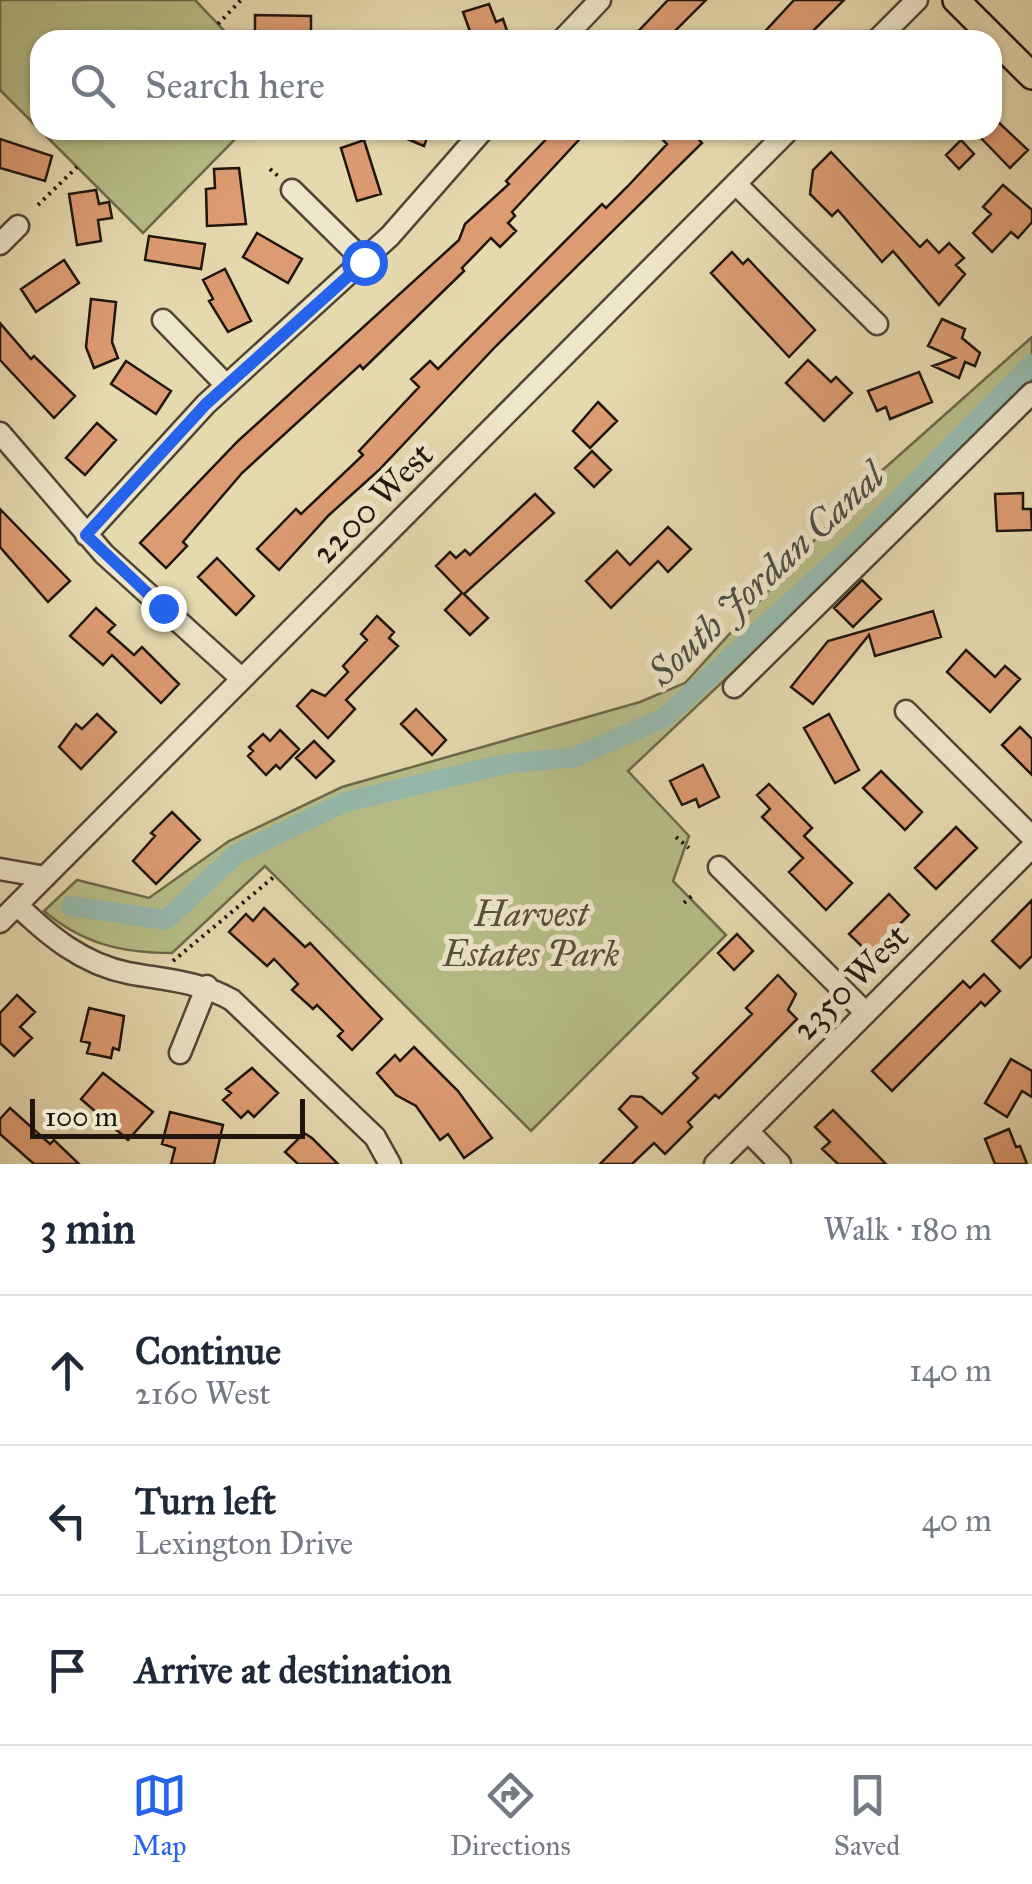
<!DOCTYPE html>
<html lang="en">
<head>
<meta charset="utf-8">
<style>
	body { margin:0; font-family:"IM FELL Great Primer",serif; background:#f2f2f3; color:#1f2937 }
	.scale { position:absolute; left:30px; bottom:25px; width:275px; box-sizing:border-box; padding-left:10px; border:5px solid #1f150e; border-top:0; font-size:28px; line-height:35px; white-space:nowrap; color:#1f150e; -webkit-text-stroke:8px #eee6ca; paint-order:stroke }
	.stop { position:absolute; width:30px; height:30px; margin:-22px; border:8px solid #2563eb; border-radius:50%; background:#fff }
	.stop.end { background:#2563eb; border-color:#fff; box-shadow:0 2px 10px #0008 }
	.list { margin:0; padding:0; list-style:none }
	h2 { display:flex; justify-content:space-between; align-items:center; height:130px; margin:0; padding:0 40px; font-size:42px }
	h2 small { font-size:32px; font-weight:400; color:#747a83 }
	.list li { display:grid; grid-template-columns:65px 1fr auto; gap:30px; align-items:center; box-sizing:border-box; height:150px; padding:0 40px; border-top:2px solid #e0e1e3 }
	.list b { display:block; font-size:38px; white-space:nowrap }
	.list p { margin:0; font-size:32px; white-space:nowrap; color:#747a83 }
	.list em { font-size:32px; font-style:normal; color:#747a83 }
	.icon { flex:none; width:55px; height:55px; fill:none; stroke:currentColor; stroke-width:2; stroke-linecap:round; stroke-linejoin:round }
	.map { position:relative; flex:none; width:1032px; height:1164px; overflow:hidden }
	.search { position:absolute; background:#fff; box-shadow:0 2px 8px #0004; left:30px; right:30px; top:30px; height:110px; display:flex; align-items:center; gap:25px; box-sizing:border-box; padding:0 35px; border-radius:30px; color:#747a83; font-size:38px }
	.sheet { height:580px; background:#fff }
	nav { display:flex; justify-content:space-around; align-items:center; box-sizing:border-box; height:140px; border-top:2px solid #e0e1e3; background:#fff; font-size:28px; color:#747a83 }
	nav a { display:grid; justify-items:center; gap:5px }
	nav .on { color:#2563eb }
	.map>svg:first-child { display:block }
	.green { fill:#b7be88; stroke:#6b6a4b; stroke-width:2.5 }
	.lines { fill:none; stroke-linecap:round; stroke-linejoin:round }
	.canal { stroke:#96baae; stroke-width:20 }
	.building { fill:#dd9b72; stroke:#1f150e; stroke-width:2.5 }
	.minor-casing { stroke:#504636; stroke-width:25 }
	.major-casing { stroke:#1f150e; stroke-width:30 }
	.path { stroke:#1f150e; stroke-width:4; stroke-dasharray:2.5 5; stroke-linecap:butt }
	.minor { stroke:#eee6ca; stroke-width:20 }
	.major { stroke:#e5d9ae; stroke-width:25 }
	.route { stroke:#2563eb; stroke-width:12 }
	.labels { text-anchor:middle; stroke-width:10; stroke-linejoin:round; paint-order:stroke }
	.street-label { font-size:35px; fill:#1f150e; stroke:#eee6ca }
	.park-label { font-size:35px; font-style:italic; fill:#545039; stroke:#eee6ca }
	.water-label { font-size:38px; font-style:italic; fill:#494f46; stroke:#eee6ca }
</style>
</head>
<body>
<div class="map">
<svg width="1032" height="1164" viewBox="0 0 1032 1164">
	<rect width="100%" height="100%" fill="#e5d9ae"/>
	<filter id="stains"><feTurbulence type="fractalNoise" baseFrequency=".002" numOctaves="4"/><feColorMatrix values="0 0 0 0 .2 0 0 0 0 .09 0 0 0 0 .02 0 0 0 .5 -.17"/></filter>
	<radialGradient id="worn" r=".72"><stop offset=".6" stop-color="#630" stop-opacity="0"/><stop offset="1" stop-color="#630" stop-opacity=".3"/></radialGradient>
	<path class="green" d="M0,0H195L233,40H40V130H244L143,233L0,90Z
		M1032,337V390L628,771L689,836L673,881L726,935L531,1131L265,866L172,953C122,953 83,944 44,911L77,880L149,898L229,841L342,787L640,702L685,683L858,492Z"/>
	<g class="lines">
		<path class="canal" d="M71,906L166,920L235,855L345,802L505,764L575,757L664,718L863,536L1032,364"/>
	</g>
	<path class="building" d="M668,0H706L666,40H630Z
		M794,0H844L804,40H757Z
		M489,4L496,22L503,19L508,34L501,36L502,40H473L463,12Z
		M255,15L311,16V40H255Z
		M996,120L1028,150L1010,168L979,136L992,130Z
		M386,130H430L424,146Z
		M555,130H588L512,212L515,216L508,223L516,231L500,247L491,238L462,268L464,271L363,369L360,365L242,473L183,542L187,546L166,568L140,543L238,441L459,240L465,224L509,184L506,181Z
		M653,130H690L702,143L496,346L379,470L329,515L279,570L257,549L296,509L301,514L363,455L359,451L419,387L411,379L430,361L438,369L602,204L606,208L628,186L667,144Z
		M0,139L52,156L45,181L0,168Z
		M364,140L381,194L357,201L341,148Z
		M961,140L974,154L959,169L946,155Z
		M831,152L920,247L927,240L939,253L949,243L964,258L956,265L965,274L939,305L893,251L882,262L838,210L832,216L810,194L813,170Z
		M239,168L246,224L207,226L206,189L215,188L214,169Z
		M1003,185L1032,210V222L1018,238L1011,232L992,252L973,233L991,214L983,207Z
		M96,190L99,204L109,202L112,218L98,220L101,241L77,245L69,194Z
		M257,233L302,259L288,283L243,257Z
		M149,236L205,244L201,269L145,260Z
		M732,252L743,264L748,259L815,330L789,357L711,273Z
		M64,260L79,283L36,312L21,289Z
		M225,269L251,321L228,332L209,301L213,299L203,280Z
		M91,299L116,302L112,342L118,358L94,368L86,347Z
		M942,319L965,329L962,338L980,353L975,366L965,362L959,378L933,366L955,358L928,346Z
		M0,323L31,359L34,356L75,396L54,418L0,360Z
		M808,360L831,382L836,377L852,393L824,421L786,383Z
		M126,361L171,391L156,414L111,384Z
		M919,372L932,402L890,419L886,407L877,411L868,391Z
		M598,402L617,421L590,448L573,431Z
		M97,423L116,440L85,475L66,458Z
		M592,451L611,470L594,487L575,468Z
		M1023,493V509H1031L1032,530L997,531L995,494Z
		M535,494L554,513L464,594L488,618L470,635L445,610L462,593L436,566L450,552L456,558L465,550L470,555Z
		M0,509L70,581L48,602L0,547Z
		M668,527L691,549L668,572L658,561L611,608L586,581L617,551L630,565Z
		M217,558L254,596L236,615L198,577Z
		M862,580L881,599L853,627L834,608Z
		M96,608L115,625L108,632L134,655L142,647L179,684L161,703L112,655L103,665L70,636Z
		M933,611L941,637L875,656L869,635L813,704L791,687L828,641Z
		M377,616L394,632L389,638L398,646L346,700L355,709L328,738L297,706L312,690L325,696L348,672L343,666L367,640L361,634Z
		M966,650L995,677L1005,666L1020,679L990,712L947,672Z
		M416,709L446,740L432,755L401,724Z
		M97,714L116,732L81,769L59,747L76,724L82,729Z
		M829,714L859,770L835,783L804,728Z
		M1020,727L1032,739V775L1002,745Z
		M280,730L299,749L280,769L276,765L266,775L248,756L253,751L249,747L263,734L270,741Z
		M314,741L334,761L316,778L296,758Z
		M703,765L719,797L699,807L696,799L682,805L670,781Z
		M881,771L922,812L905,830L863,788Z
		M769,784L812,828L804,836L852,883L826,910L789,872L803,858L762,817L770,809L757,795Z
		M172,812L200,840L156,884L133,861L155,836L151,833Z
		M956,827L977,848L936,889L915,868Z
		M889,894L909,915L870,954L849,934Z
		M1032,900V956L1020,968L992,941Z
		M264,908L305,947L310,943L382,1019L352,1050L338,1036L343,1031L317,1005L313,1009L292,990L298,984L274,959L267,966L229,932L246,914L253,921Z
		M737,934L753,951L734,970L718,953Z
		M984,974L1000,991L985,1006L981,1002L892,1091L872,1071L963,981L970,988Z
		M778,975L796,994L788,1010L797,1019L719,1098L715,1095L688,1122L692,1127L665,1154L654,1143L632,1164H600L637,1127L619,1109L631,1096L642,1097L662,1114L698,1078L693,1073L752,1014L746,1008Z
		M17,995L35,1012L20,1027L32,1038L14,1056L0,1043V1013Z
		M89,1008L124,1016L119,1050L113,1048L111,1058L87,1053L90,1043L81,1041Z
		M414,1047L458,1091L492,1138L464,1158L448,1134L440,1140L416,1106L396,1095L377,1073L395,1055L400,1061Z
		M1011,1059L1032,1071V1097L1022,1091L1007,1117L985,1103Z
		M252,1068L278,1093L254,1117L248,1111L241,1118L223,1100L231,1093L226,1089Z
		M103,1073L153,1112L128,1140L81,1099Z
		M10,1108L50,1144L54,1140L79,1164H34L0,1134V1119Z
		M833,1110L886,1164H838L822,1149L830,1142L815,1127Z
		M170,1112L223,1125L214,1164H171L175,1148L162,1144Z
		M1009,1129L1016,1147L1020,1146L1027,1164H995L985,1139Z
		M304,1133L312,1138L338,1164H298L285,1152Z"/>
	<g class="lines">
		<g class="minor-casing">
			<path id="minor" d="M562,40L600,0
				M877,40L917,0
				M736,184L877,324
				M292,190L364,261
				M0,244L18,226
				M163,320L226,385
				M0,433L104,554L242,679
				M86,535L206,404L390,236L483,130
				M734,687L1032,393
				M906,711L1032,837
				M719,867L866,1013
				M0,869L45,877
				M17,905C49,936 83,964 128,973C165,980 198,981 232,1000L375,1137L390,1164
				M0,922L789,130
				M180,1053L207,986
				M748,1131L780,1164
				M715,1164L1032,847"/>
		</g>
		<g class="major-casing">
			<path id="major" d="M956,0L1032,76"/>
		</g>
		<path class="path" d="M218,24L241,0
			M270,169L278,176
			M38,205L77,167
			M676,837L689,848
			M684,903L694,894
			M173,961L275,876"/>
		<use href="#minor" class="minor"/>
		<use href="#major" class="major"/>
	</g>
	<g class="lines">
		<path class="route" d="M163,608L86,535L206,404L364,262"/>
	</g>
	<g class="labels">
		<g class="street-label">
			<text transform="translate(372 503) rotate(-45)" y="12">2200 West</text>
			<text transform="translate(850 982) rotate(-45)" y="12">2350 West</text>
		</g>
		<g class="park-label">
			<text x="531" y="926">Harvest<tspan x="531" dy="40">Estates Park</tspan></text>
		</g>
		<g class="water-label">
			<text transform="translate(766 574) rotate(-43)" y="13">South Jordan Canal</text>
		</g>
	</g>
	<rect width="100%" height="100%" filter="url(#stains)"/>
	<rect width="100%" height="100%" fill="url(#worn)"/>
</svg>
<div class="scale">100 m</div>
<div class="stop" style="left:364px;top:262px"></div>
<div class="stop end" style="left:163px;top:608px"></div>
<div class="search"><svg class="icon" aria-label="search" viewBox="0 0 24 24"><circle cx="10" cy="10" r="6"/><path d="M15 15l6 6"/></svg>Search here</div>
</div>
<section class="sheet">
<h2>3 min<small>Walk · 180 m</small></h2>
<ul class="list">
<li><svg class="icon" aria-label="ahead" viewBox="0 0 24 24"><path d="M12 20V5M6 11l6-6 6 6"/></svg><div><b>Continue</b><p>2160 West</p></div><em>140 m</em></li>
<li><svg class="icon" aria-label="left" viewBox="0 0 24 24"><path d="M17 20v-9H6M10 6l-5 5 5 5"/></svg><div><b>Turn left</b><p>Lexington Drive</p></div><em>40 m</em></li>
<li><svg class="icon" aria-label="arrive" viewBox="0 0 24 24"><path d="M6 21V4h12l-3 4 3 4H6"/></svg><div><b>Arrive at destination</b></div></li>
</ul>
</section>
<nav>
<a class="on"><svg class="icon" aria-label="map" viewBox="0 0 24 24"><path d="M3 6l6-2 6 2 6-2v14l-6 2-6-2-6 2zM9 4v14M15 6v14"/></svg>Map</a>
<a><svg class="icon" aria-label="directions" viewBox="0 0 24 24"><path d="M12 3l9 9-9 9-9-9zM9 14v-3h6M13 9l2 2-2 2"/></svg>Directions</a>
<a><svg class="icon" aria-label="saved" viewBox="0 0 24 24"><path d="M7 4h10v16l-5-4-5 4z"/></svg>Saved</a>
</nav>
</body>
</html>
